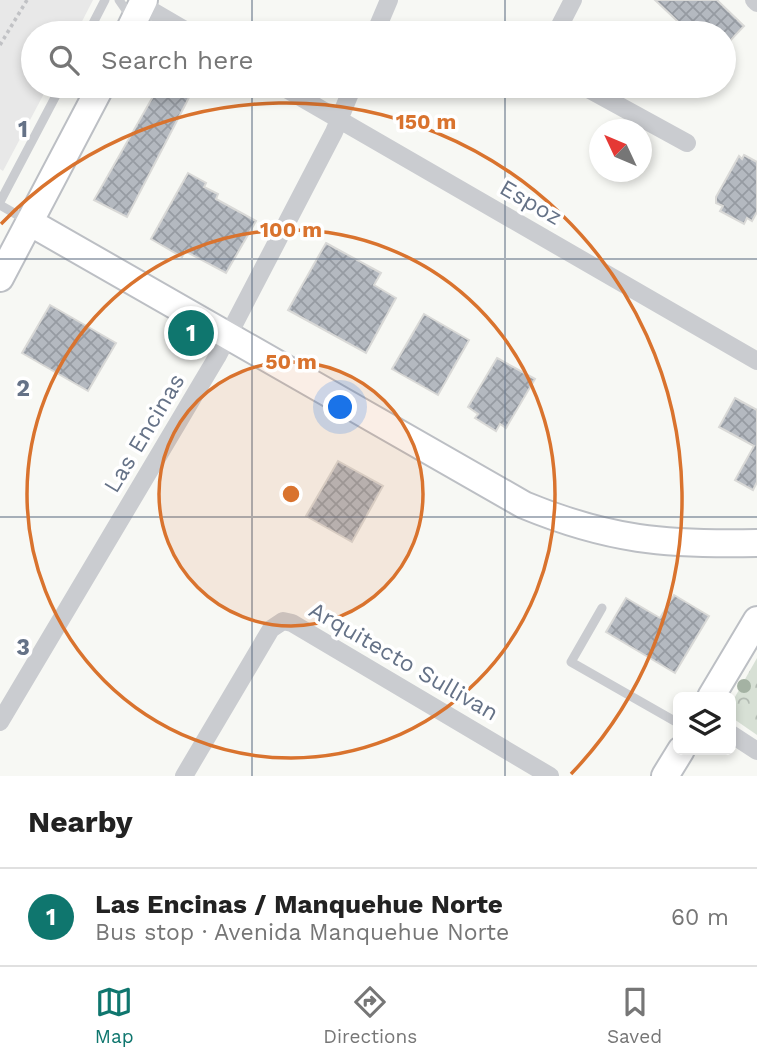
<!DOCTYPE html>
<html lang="en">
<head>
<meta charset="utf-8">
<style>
	body { margin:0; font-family:"Work Sans",sans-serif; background:#f6f6f6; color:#222 }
	.controls { position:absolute; right:21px; bottom:21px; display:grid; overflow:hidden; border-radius:10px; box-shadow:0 4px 10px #0003 }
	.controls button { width:63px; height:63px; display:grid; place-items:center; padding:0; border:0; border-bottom:2px solid #e0e0e0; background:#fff; color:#222; font:35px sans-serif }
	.compass { position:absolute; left:589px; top:119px; width:63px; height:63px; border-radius:50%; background:#fff; box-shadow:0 4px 10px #0003; rotate:314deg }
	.you { position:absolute; left:341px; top:408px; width:24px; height:24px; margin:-18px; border:5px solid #fff; border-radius:50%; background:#1a73e8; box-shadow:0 0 0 10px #1a73e833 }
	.badge { display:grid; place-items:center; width:46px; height:46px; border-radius:50%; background:#0f766e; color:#fff; font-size:23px; font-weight:700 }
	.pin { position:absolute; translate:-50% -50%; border:4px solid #fff; box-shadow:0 2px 7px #0006 }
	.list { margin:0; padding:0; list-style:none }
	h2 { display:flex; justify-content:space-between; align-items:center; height:91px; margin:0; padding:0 28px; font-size:30px }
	h2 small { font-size:23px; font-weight:400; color:#767676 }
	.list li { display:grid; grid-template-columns:46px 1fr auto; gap:21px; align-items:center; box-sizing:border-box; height:98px; padding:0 28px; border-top:2px solid #e0e0e0 }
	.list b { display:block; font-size:26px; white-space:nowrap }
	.list p { margin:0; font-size:23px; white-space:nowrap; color:#767676 }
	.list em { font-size:23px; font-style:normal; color:#767676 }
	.icon { flex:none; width:38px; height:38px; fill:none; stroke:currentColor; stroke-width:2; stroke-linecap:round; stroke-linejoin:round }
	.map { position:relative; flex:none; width:757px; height:776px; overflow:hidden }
	.search { position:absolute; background:#fff; box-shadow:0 4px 10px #0003; left:21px; right:21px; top:21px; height:77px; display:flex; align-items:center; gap:18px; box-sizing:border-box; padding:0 24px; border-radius:38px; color:#767676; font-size:26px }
	.sheet { height:189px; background:#fff }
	nav { display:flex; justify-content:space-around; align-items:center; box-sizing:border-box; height:98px; border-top:2px solid #e0e0e0; background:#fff; font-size:19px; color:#767676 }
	nav a { display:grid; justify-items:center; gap:4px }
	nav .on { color:#0f766e }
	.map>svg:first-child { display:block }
	.built { fill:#e8e8e8 }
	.park { fill:url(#park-crowns) }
	.building { fill:url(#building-cross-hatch); stroke:#d9d9d7; stroke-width:2 }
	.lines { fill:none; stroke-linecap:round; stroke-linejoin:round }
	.secondary-casing { stroke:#bcbfc4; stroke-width:30 }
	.path { stroke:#c1c2c5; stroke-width:3.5; stroke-dasharray:3.5 3.5; stroke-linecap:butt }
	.lane { stroke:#caccd0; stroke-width:9 }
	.street { stroke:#caccd0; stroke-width:18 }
	.secondary { stroke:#fff; stroke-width:26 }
	.tree { fill:#a4b2a3 }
	.grid { fill:none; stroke:#657287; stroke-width:2; stroke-opacity:0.55 }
	.ring { fill:none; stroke:#d9732e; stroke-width:3.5 }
	.labels { text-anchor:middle; stroke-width:7; stroke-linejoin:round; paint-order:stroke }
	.street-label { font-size:23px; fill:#657287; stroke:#fff }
	.grid-label { font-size:23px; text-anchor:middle; font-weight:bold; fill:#657287; stroke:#fff; stroke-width:7; stroke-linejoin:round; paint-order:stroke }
	.centre { fill:#d9732e; stroke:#fff; stroke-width:3.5 }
	.ring-label { font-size:21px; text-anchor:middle; font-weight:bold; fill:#d9732e; stroke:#fff; stroke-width:7; stroke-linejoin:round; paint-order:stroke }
</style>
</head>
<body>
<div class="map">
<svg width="757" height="776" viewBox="0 0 757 776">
	<defs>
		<pattern id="park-crowns" width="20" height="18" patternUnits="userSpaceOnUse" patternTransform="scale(1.75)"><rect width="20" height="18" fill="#d7e0d5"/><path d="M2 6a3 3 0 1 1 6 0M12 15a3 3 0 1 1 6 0" fill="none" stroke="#b2bab2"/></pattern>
		<pattern id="building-cross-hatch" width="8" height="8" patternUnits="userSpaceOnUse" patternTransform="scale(1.75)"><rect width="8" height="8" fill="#b4b9c0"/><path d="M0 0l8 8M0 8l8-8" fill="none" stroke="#969ba2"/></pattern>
	</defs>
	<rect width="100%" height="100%" fill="#f7f8f4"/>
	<path class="built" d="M0,0H93L76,33H33V86H48L3,171L0,169Z"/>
	<path class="park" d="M757,658V735L731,717V704Z"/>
	<path class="building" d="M655,0H717L744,26L724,47V33H690Z
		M159,86H195L127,217L94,200Z
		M744,155L757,162V212L752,221L747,218L744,224L720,211L723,206L716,203V197L739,156L742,159Z
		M188,173L206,183L204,187L218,194L216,199L256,221L226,273L185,251L182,257L151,239Z
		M326,243L381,273L374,285L396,298L366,353L288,310Z
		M50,305L116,343L88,391L22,353Z
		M424,314L469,340L438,395L392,369Z
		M497,358L535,379L506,428L500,424L496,431L475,418L478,414L468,407Z
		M735,398L757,410V482L753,490L735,480L754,446L719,427Z
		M338,461L383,486L352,542L306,516Z
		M674,595L709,616L675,673L606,632L626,598L660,618Z"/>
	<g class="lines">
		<g class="secondary-casing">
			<path id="secondary" d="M128,33L144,0
				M31,223L524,505C609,540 665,545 757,543
				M0,278L101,86
				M711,697L757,620
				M665,776L681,750"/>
		</g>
		<path class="path" d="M0,45L27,0"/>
		<path class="lane" d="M119,0L132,19
			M88,33L105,0
			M0,202L61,86
			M0,205L26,220
			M602,608L571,662L678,723"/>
		<path class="street" d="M754,0L757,3
			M142,5L190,33
			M375,33L389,0
			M556,33L573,0
			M281,86L757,361
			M583,86L687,143
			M0,722L217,357L334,132L353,86
			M731,734L757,751
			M184,776L271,629L283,621L292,623L550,776"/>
		<use href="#secondary" class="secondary"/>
	</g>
	<circle class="tree" cx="744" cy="686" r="7"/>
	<path class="grid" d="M252,0V33M505,0V33M252,86V776M505,86V776M0,259H757M0,517H757"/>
	<circle cx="291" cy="494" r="132" fill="#d9732e" fill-opacity=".12"/>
	<g class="ring">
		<circle cx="291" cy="494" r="132"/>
		<circle cx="291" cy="494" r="264"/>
		<path d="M1 224A396 396 0 1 1 571 774"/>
	</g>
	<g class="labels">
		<g class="street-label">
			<text transform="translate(531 202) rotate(30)" y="8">Espoz</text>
			<text transform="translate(144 433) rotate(-59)" y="8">Las Encinas</text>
			<text transform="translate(404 661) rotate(30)" y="8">Arquitecto Sullivan</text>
		</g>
	</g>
	<g class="grid-label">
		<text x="23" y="137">1</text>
		<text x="23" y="396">2</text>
		<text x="23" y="655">3</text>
	</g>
	<circle cx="291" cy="494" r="10" class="centre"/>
	<g class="ring-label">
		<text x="426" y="129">150 m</text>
		<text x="291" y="237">100 m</text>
		<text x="291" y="369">50 m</text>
	</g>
</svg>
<div class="controls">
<button><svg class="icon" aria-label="layers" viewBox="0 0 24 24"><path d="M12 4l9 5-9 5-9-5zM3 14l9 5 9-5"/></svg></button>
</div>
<svg class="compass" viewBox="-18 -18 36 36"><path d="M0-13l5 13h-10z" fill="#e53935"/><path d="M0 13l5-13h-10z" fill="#767676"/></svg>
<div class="you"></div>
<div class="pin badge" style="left:191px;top:333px">1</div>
<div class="search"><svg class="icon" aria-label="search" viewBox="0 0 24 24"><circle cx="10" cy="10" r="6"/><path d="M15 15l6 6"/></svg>Search here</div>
</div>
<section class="sheet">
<h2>Nearby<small></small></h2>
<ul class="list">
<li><span class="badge">1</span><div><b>Las Encinas / Manquehue Norte</b><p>Bus stop · Avenida Manquehue Norte</p></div><em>60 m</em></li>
</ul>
</section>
<nav>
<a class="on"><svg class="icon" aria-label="map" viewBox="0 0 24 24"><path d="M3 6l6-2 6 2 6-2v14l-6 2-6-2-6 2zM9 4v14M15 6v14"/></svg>Map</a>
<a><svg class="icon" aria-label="directions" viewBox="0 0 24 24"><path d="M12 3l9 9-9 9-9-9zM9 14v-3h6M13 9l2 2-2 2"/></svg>Directions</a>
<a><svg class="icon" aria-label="saved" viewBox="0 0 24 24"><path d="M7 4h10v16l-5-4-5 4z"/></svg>Saved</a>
</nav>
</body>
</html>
